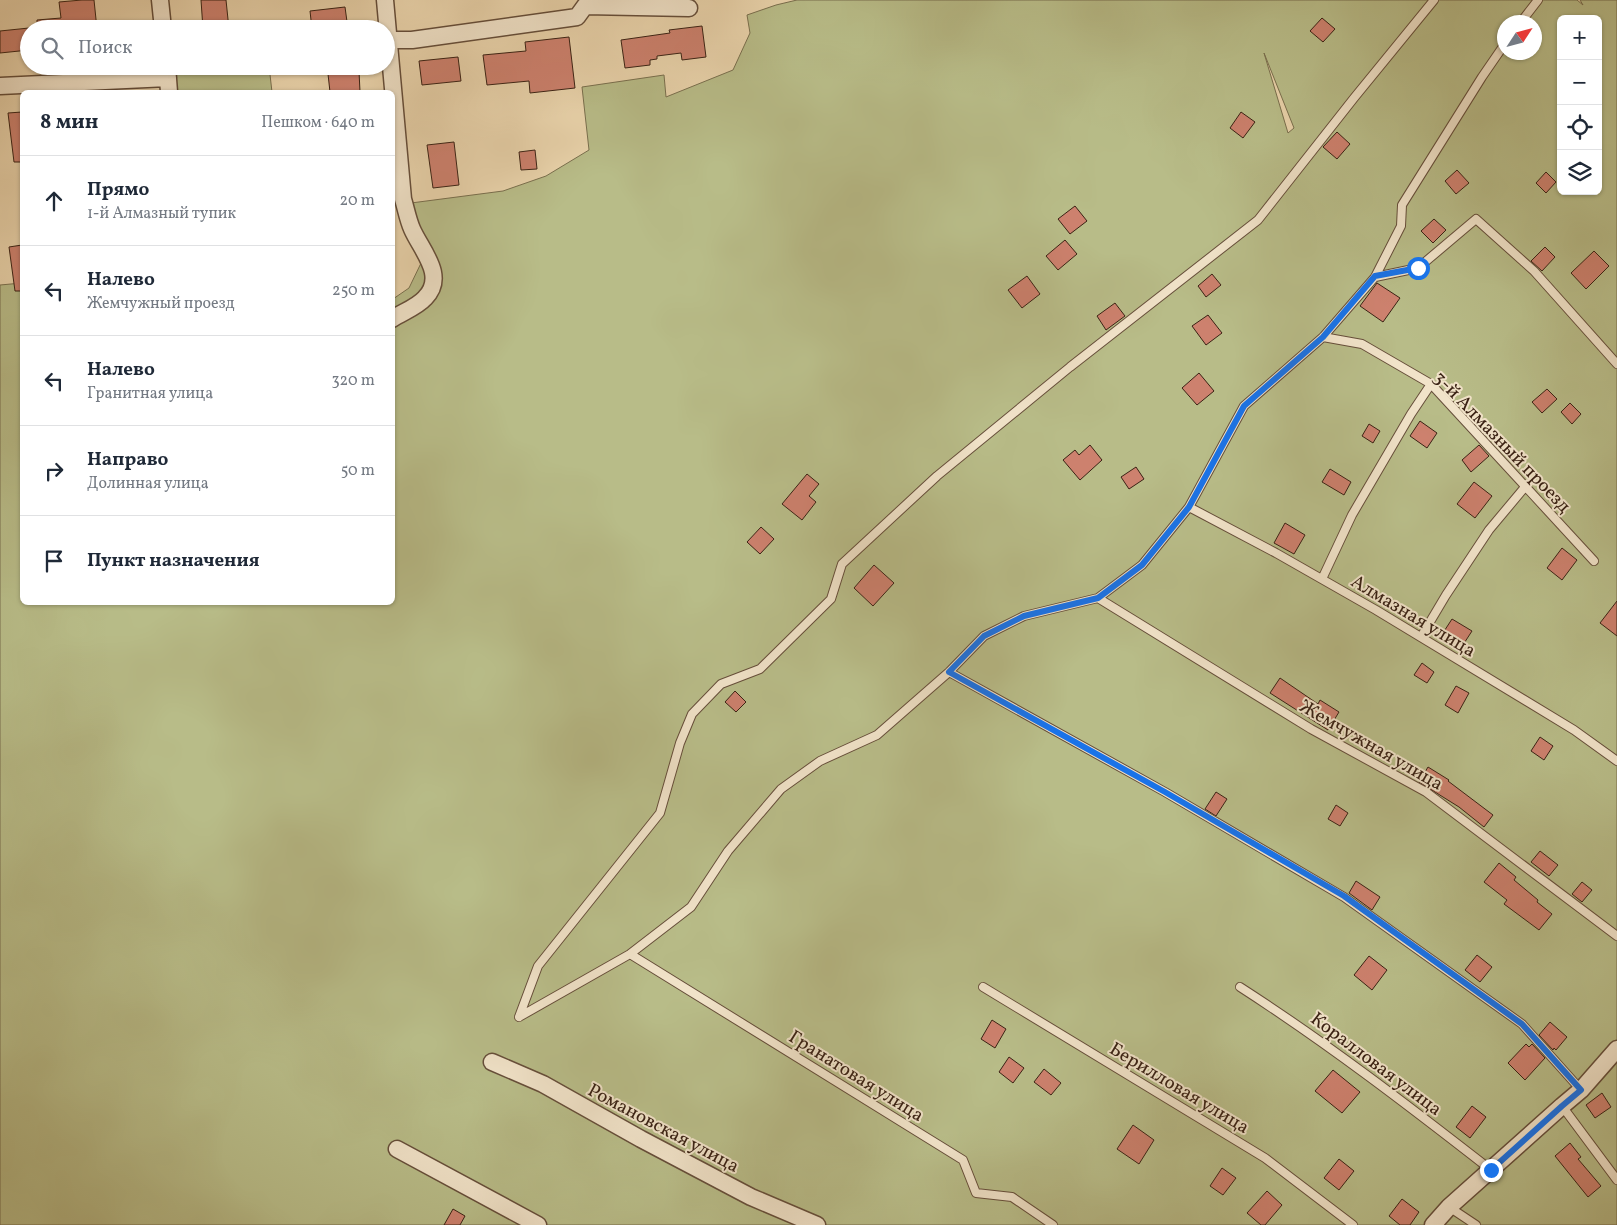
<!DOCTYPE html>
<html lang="ru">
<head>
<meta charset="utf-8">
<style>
	body { margin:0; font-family:Vollkorn,serif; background:#f6f6f7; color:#1f2937 }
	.controls { position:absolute; right:15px; top:15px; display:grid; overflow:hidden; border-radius:8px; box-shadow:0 1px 4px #0004 }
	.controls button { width:45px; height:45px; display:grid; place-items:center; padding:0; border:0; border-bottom:1px solid #e0e1e3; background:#fff; color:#1f2937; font:25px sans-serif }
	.compass { position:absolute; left:1497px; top:15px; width:45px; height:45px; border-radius:50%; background:#fff; box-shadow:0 1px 4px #0004; rotate:54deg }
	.stop { position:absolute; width:15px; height:15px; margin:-11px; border:4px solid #1a73e8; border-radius:50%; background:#fff }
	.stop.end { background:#1a73e8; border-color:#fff; box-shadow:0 1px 5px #0008 }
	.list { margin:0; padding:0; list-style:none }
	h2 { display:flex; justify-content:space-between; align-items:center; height:65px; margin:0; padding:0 20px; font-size:21px }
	h2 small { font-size:16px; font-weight:400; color:#747a83 }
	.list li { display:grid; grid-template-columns:32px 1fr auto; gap:15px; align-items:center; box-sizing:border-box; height:90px; padding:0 20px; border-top:1px solid #e0e1e3 }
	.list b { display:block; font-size:19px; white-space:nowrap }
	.list p { margin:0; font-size:16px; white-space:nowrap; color:#747a83 }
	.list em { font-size:16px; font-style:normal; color:#747a83 }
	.icon { flex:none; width:28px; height:28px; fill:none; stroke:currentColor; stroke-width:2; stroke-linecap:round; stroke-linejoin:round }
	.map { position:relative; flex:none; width:1617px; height:1225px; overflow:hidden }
	.search { position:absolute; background:#fff; box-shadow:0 1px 4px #0004; left:20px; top:20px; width:375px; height:55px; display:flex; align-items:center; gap:12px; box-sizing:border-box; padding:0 18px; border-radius:28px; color:#747a83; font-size:19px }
	.panel { position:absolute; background:#fff; box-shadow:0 1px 4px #0004; left:20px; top:90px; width:375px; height:515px; border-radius:8px }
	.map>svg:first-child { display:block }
	.green { fill:#b8bc88; stroke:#796f4e; fill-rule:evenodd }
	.building { fill:#cd816e; stroke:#3a2214 }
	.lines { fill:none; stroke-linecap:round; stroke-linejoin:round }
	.service-casing { stroke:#664e3a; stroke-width:10 }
	.minor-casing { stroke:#664e3a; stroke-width:19 }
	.service { stroke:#f1e3c9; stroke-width:8 }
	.minor { stroke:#f1e3c9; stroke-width:16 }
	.route { stroke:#1a73e8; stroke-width:6 }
	.labels { text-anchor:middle; stroke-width:4; stroke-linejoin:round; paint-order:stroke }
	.street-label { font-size:19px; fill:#3a2214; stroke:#f1e3c9 }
</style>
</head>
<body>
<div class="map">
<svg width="1617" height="1225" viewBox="0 0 1617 1225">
	<rect width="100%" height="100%" fill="#ead4ac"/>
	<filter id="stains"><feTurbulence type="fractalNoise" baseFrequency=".004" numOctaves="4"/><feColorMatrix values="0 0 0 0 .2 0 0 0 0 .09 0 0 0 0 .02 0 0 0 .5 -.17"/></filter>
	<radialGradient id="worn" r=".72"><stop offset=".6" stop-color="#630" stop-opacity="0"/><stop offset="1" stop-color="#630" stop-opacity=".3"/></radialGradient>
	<path class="green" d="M797,0H1577L1583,5L1580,0H1617V1225H0V285L22,283V602H392L393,299L409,288L423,259L418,228L411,203L503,191L546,176L589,150L582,87L664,75L666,97L733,70L750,33L747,15L776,5ZM1561,19H1598V191H1561ZM1504,22H1534V52H1504ZM1264,53L1294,128L1288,133Z
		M173,66H269L272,92H164Z"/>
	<path class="building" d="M82,0H94L97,29H37V20L61,18L59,2Z
		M201,0H226L229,29H203Z
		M345,7L348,29H312L310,11Z
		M1322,18L1335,29L1323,42L1310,31Z
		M702,26L706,57L682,60L681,53L657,56V59L650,60V65L625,68L621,40L670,33L669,30Z
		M29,28V50L0,53V31Z
		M569,37L575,88L530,93L529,81L487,85L483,55L526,51L525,42Z
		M458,57L461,81L422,85L419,61Z
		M359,71L360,92H330L328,74Z
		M22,112V162H14L8,113Z
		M1241,112L1255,122L1243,138L1230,128Z
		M1337,132L1350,144L1337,159L1323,147Z
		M454,142L459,185L433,188L427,145Z
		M535,150L537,169L521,170L519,152Z
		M1457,170L1469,183L1456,194L1445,181Z
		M1546,172L1556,182L1546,193L1536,183Z
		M1075,206L1087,221L1070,234L1058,219Z
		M1434,219L1446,230L1433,243L1421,231Z
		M1065,240L1077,254L1058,270L1046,256Z
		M22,245V291H15L9,247Z
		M1545,247L1555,257L1542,271L1531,261Z
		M1594,251L1609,266L1586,289L1571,273Z
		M1212,274L1221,285L1206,297L1198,286Z
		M1027,276L1040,294L1022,308L1008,290Z
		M1377,283L1400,298L1383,322L1360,306Z
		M1115,303L1125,316L1106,330L1097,316Z
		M1208,315L1222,333L1206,345L1192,326Z
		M1199,373L1214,391L1197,405L1182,388Z
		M1547,389L1557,399L1542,413L1532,402Z
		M1570,403L1581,414L1572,424L1561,412Z
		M1420,421L1437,433L1427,448L1410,436Z
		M1369,424L1380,431L1373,443L1362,436Z
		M1090,445L1102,460L1080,480L1063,460L1075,450L1079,455Z
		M1479,445L1489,456L1471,472L1462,460Z
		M1136,467L1144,479L1129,489L1121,477Z
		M1330,469L1351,482L1344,495L1322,482Z
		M807,474L819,484L809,496L816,502L802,520L782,504Z
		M1474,482L1492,496L1475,518L1457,504Z
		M1285,523L1305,535L1294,554L1274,543Z
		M761,527L774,539L760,554L747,542Z
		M1562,548L1577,560L1562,580L1547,568Z
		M874,565L894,583L873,606L854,588Z
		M1617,601V636L1600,623Z
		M1452,619L1472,631L1459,651L1439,639Z
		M1422,663L1434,672L1427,683L1414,675Z
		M1280,678L1318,704L1320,700L1339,712L1328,730L1270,693Z
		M1456,686L1469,693L1458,713L1445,705Z
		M735,691L746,702L736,712L725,702Z
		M1540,737L1553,746L1544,760L1531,751Z
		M1428,767L1449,780L1448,781L1493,815L1484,827L1459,807L1419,782Z
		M1216,792L1227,799L1216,816L1205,809Z
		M1336,805L1348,813L1340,826L1328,819Z
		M1540,851L1558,865L1549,876L1531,862Z
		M1499,863L1516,877L1514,880L1538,900L1537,902L1552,914L1539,930L1504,904L1507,900L1484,882Z
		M1356,881L1380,897L1372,910L1349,893Z
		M1582,882L1592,890L1582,902L1572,894Z
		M1477,955L1492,967L1480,982L1465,970Z
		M1369,956L1387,970L1372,990L1354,975Z
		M992,1020L1006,1029L995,1048L981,1039Z
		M1550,1022L1567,1037L1556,1050L1554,1048L1553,1050L1539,1035Z
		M1526,1044L1529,1047L1532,1044L1545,1058L1525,1080L1508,1063Z
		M1009,1057L1024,1068L1013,1083L999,1072Z
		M1044,1069L1061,1083L1051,1095L1034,1082Z
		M1333,1070L1360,1092L1342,1113L1315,1091Z
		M1602,1093L1611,1107L1595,1118L1586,1105Z
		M1472,1106L1486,1117L1470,1138L1456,1127Z
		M1133,1125L1154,1140L1139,1164L1117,1149Z
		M1570,1143L1581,1157L1578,1159L1601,1186L1588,1197L1555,1156Z
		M1339,1159L1354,1171L1339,1190L1324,1178Z
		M1222,1168L1236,1178L1223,1195L1210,1186Z
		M1267,1191L1282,1205L1265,1225H1261L1247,1213Z
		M1402,1199L1419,1212L1410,1225H1400L1389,1216Z
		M453,1209L465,1216L460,1225H444Z"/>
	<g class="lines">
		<g class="service-casing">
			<path id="service" d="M1521,22L1538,0
				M1375,277L1418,268L1476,219L1534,271L1617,364
				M1323,337L1362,344L1431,384L1594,561
				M1189,507L1276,553L1376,610L1574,730L1617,761
				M1322,579L1352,515L1411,414L1431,384
				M1098,598L1311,729L1426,792L1617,936
				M1421,637L1446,595L1489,530L1525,487
				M949,672L1165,792L1344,897L1522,1024L1581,1090
				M630,954L963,1160L976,1193L1012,1197L1053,1225
				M983,987L1265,1158L1353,1225
				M1240,987C1327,1043 1409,1106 1491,1170
				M519,1017L630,954L691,907L728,851L781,789L820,761L877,735L949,672L984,636L1024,616L1098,598L1142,565L1189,507L1244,406L1323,337L1375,277L1401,226L1402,205L1482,77L1504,45
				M519,1017L538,966L660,813L680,743L692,714L721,684L760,669L831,599L842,564L937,476L1070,367L1258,220L1354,98L1434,0
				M1562,1106L1617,1180
				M1449,1207L1476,1225"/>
		</g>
		<g class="minor-casing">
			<path id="minor" d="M160,0L163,29
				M385,0L403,199C406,209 408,220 412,229C421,250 447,276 425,298C417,307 403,312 392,319
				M585,6L689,8
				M390,40H412L577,17L585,6
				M167,66L169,92
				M0,86L168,78
				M492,1062L543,1084L641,1139L751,1197L817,1225
				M397,1149L538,1225
				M1433,1225L1449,1207L1562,1106L1581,1090L1617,1049"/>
		</g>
		<use href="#service" class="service"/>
		<use href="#minor" class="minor"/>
	</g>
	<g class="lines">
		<path class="route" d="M1418,268L1375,276L1323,337L1244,406L1189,507L1142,565L1098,598L1024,616L984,636L949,672L1165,792L1344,896L1522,1024L1581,1090L1562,1106L1491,1170"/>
	</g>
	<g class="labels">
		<g class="street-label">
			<text transform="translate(1503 441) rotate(46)" y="7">3-й Алмазный проезд</text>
			<text transform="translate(1414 615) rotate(31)" y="7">Алмазная улица</text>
			<text transform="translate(1372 744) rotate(30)" y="7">Жемчужная улица</text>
			<text transform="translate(1377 1063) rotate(37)" y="7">Коралловая улица</text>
			<text transform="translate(857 1075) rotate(32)" y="7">Гранатовая улица</text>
			<text transform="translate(1180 1087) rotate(31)" y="7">Берилловая улица</text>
			<text transform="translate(664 1127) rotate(28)" y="7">Романовская улица</text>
		</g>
	</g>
	<rect width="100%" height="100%" filter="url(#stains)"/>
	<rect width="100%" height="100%" fill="url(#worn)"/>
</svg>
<div class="controls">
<button>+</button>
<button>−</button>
<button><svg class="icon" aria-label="locate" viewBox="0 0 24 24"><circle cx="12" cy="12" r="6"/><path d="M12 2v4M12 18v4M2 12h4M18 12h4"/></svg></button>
<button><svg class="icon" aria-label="layers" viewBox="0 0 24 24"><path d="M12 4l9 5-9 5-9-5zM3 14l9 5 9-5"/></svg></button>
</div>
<svg class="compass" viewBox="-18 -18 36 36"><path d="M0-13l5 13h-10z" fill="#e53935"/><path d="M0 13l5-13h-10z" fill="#747a83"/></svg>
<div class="stop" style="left:1418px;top:268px"></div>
<div class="stop end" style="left:1491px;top:1170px"></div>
<div class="search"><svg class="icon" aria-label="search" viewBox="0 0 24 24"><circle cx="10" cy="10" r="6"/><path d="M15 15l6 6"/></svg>Поиск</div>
<section class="panel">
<h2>8 мин<small>Пешком · 640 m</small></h2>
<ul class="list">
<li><svg class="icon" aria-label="ahead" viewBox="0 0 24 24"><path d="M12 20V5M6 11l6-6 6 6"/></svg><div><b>Прямо</b><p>1-й Алмазный тупик</p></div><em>20 m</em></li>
<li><svg class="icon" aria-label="left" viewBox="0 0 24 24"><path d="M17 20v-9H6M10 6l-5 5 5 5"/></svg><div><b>Налево</b><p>Жемчужный проезд</p></div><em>250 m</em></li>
<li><svg class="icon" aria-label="left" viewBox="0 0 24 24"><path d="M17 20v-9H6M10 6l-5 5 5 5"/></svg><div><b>Налево</b><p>Гранитная улица</p></div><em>320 m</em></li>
<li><svg class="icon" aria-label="right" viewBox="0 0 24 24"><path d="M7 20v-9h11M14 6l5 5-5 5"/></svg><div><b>Направо</b><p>Долинная улица</p></div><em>50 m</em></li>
<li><svg class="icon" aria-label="arrive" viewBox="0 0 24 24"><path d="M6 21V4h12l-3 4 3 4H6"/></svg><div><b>Пункт назначения</b></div></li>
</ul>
</section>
</div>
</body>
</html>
